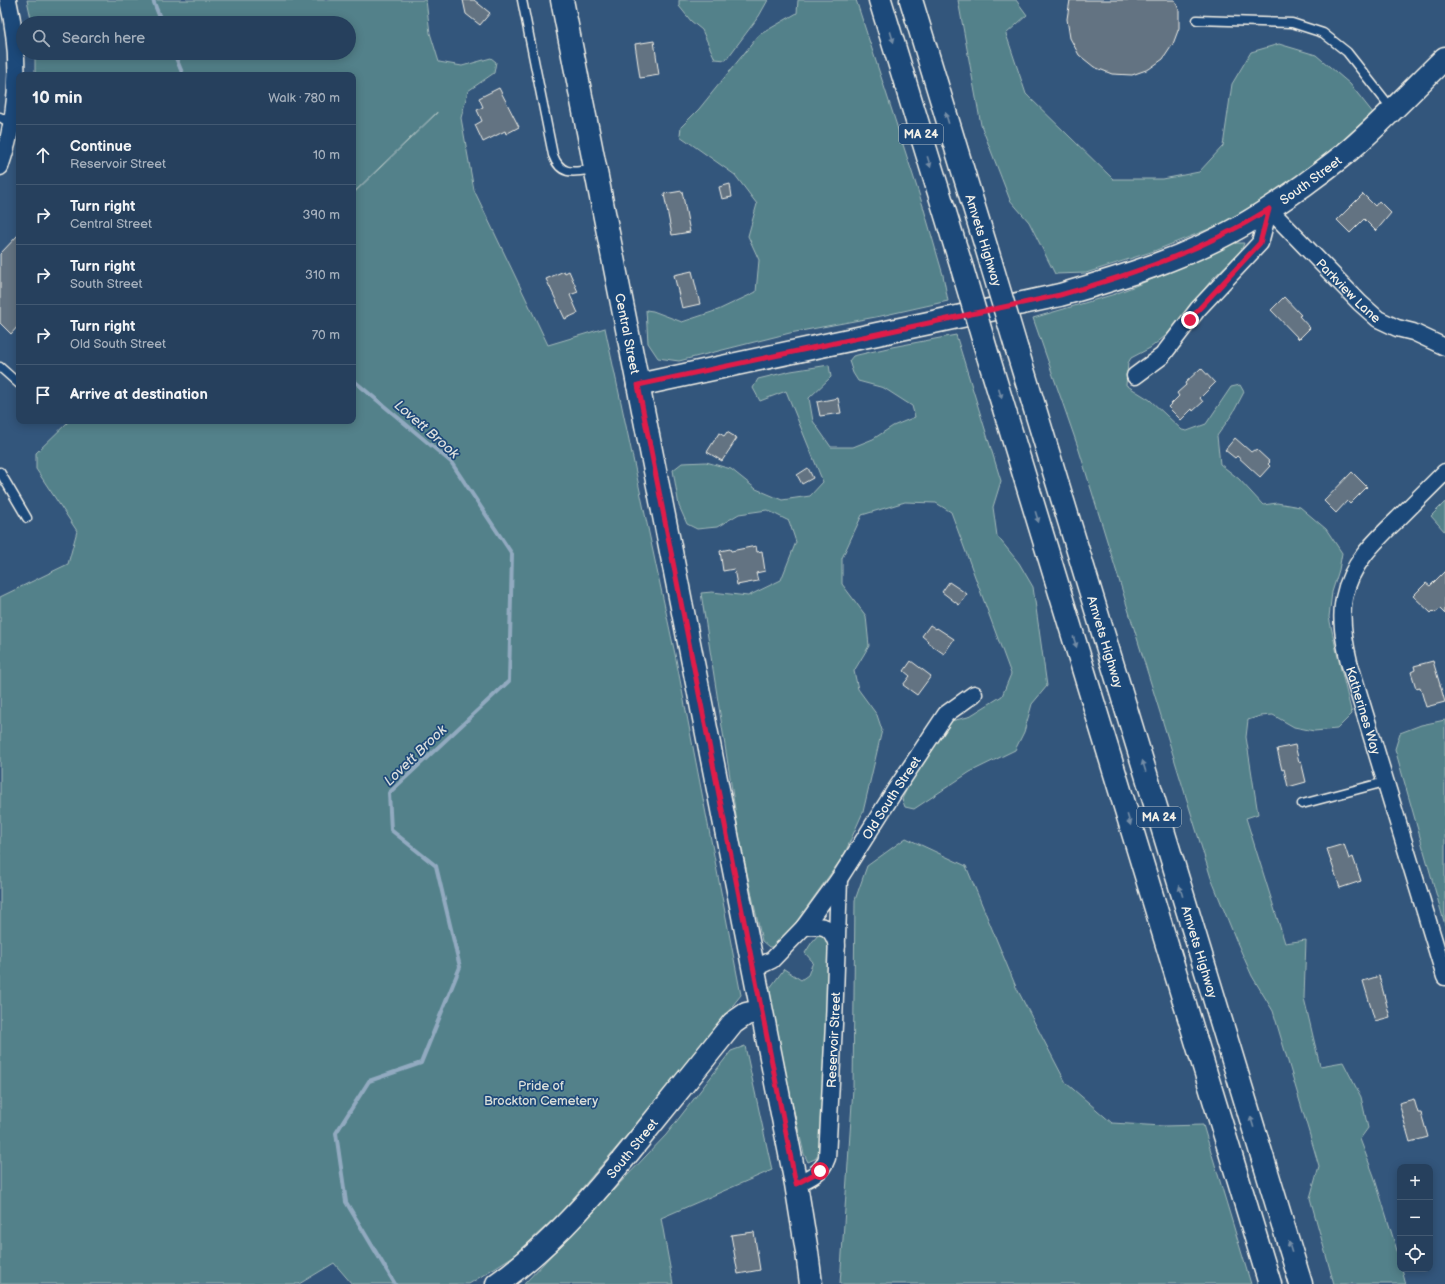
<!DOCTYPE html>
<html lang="en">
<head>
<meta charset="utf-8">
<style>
	body { margin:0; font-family:"Balsamiq Sans",sans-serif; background:#2e4763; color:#f1f3f6 }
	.controls { position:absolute; right:12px; bottom:12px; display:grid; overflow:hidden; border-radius:8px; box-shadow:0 2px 10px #0003 }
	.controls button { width:36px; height:36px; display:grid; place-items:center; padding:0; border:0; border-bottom:1px solid #425972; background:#26405d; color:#f1f3f6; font:20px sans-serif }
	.stop { position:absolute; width:12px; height:12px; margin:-9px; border:3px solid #e11d48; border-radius:50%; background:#fff }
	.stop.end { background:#e11d48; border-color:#fff; box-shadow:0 1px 4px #0008 }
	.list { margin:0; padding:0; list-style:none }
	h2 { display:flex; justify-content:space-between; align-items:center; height:52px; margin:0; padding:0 16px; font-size:17px }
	h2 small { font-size:13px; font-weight:400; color:#a4afbc }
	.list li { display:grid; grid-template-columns:26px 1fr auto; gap:12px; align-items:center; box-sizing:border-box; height:60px; padding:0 16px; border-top:1px solid #425972 }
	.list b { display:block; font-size:15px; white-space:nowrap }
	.list p { margin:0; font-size:13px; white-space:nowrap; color:#a4afbc }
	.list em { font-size:13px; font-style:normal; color:#a4afbc }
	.icon { flex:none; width:22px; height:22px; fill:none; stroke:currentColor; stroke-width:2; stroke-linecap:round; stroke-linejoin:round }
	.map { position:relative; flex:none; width:1445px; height:1284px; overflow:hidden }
	.search { position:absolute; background:#26405d; box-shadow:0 2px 10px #0003; left:16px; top:16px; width:340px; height:44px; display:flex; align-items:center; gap:10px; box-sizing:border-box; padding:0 14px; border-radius:22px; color:#a4afbc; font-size:15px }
	.panel { position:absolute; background:#26405d; box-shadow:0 2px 10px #0003; left:16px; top:72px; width:340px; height:352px; border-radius:8px }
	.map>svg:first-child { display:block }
	.green { fill:#52818a; stroke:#a3b9b9 }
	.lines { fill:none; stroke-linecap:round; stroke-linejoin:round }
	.stream { stroke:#92aac0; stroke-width:4 }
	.building { fill:#637382; stroke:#f4f1e8 }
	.lane-casing { stroke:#f4f1e8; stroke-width:11 }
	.street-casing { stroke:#f4f1e8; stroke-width:19 }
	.secondary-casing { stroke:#f4f1e8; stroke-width:25 }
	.highway-casing { stroke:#f4f1e8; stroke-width:25 }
	.lane { stroke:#1f4a7a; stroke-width:8 }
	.street { stroke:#1f4a7a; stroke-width:16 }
	.secondary { stroke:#1f4a7a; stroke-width:22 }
	.highway { stroke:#1f4a7a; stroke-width:22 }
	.highway-bridge-casing { stroke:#f4f1e8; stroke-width:25; stroke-linecap:butt }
	.highway-bridge { stroke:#1f4a7a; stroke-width:22 }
	.oneway { fill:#748da6 }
	.route { stroke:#e11d48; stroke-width:5 }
	.labels { text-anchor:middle; stroke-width:3.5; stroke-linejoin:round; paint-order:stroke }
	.shield { fill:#1f4a7a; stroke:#b4bfc7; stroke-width:1 }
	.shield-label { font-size:12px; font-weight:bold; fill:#f4f1e8 }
	.street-label { font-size:13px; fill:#f4f1e8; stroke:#1f4a7a }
	.park-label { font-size:13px; fill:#dce0da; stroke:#1f4a7a }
	.water-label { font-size:14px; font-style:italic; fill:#dcdfde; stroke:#1f4a7a }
</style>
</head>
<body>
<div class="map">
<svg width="1445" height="1284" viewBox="0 0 1445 1284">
	<rect width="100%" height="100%" fill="#33567c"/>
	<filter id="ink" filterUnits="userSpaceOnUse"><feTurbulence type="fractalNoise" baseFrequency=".025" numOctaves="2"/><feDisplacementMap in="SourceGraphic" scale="8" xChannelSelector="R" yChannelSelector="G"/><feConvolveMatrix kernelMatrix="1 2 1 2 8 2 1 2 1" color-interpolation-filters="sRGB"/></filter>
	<g filter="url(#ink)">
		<path class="green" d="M27,0H426L430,33L439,62L462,66L491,58L496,62L494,73L468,91L461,118L474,190L548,345L605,328L675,654L741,995L668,1087L582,1188L561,1212L515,1255L469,1284H352L334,1263L299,1284H0V597L68,564L77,531L36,469V453L69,421H353V194L437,113V112L353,193V75H35V53H349V23H32Z
			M679,0H768L759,16L726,60L715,59L702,30L691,21L679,6Z
			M798,0H856L923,206L943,275L948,301L881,316L790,333L679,361L658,358L648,343L646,310L653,311L682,322L718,310L756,292L759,260L748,236L757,204L735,175L680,136L681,127L699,109L759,35L797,13Z
			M958,0H1016L1027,15L1006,34L1026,94L1113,179H1163L1199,172L1223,146L1232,84L1251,52L1279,44L1316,55L1350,84L1377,118L1284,189L1224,223L1154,251L1086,273L1055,274L1029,222L1010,200L981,125Z
			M1231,243H1244L1241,251L1213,278L1169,333L1150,348L1131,358L1128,363L1126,385L1150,400L1182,430L1187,431L1206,424L1231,387L1240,385L1244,392L1233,413L1217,436L1220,464L1239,479L1263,505L1277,503L1300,507L1326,529L1342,553L1339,570L1332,592L1329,617L1336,649L1352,714L1337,729L1314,731L1294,727L1273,715L1260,716L1248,720L1246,737L1258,814L1246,818L1285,943L1306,940L1304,998L1320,1066L1343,1062L1361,1097L1368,1128L1360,1139L1374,1176L1399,1257L1400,1269H1402L1406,1284H1334L1310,1198L1319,1166L1273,1011L1252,976L1236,940L1211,878L1079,450L1033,318L1115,294L1170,272Z
			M956,335L1001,481L993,507L997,536L1019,563L1033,587L1047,686L1032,704L1024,732L1015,750L970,772L914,809L905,807L902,799L914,774L947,722L968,717L1002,696L1011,674L951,512L936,503L905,502L862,515L842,558V584L866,616L869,646L854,671L858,689L877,715L882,730L863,812L844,855L794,925L777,945L773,947H769L762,941L740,841L701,593L712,592L748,596L781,580L796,542L789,521L767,510L739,514L717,527L697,529L687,524L679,506L673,470L682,463L706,462L731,469L756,489L782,500L810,496L823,482L786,391L760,401L753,388L758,379L791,371L829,365L831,377L809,398L813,421L831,447H853L873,439L893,426L915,417L912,406L884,388L858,381L853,373L849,361L853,356L892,347Z
			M1445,502V532L1431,516Z
			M1445,720V925L1395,749L1400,733L1421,725Z
			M906,838L966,866L1016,987L1066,1083L1112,1123L1163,1126L1203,1125L1251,1284H840L853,1088L855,900L867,866Z
			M819,934L826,938L829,948L824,1091L819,1154L815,1159L808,1162L804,1154L769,1002L770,988L784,969L801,980L808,975L813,962L805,953L812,942Z
			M745,1046L772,1170L661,1218L673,1284H524L666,1135L731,1051Z"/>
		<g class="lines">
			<path class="stream" d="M153,0L162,23
				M174,53L183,75
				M353,380L451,462L512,554L509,681L389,793L391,830L436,866L460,967L421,1063L369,1081L336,1133L346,1202L395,1284"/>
		</g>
		<path class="building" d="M463,0H474L490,13L480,25L466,14Z
			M1070,0H1175L1179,10V28L1173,44L1163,59L1149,69L1132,75L1112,74L1094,67L1079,55L1070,38L1067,19Z
			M654,41L659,75L640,78L635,44Z
			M499,88L519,127L506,134L505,131L483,142L475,125L482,121L477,110L483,107L479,98Z
			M730,184L732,197L722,199L719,187Z
			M682,191L690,232L672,235L664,194Z
			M1363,194L1375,206L1379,201L1391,213L1376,231L1364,219L1350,233L1337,220Z
			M19,234V325L11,334L0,323V254Z
			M564,271L565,273L569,271L578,292L570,295L578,313L565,319L546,279Z
			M692,271L700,304L682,308L674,275Z
			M1284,297L1301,315L1299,316L1310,328L1299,339L1271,310Z
			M1201,368L1215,383L1200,398L1203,402L1193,411L1192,409L1181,420L1168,407L1179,396L1177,393L1186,385L1185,383Z
			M838,398L841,413L820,416L817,402Z
			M727,432L737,438L722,461L707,452L719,433L724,436Z
			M1235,438L1251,452L1254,450L1256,451L1257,450L1270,462L1268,464L1270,466L1260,477L1237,456L1235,458L1225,450Z
			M808,468L813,478L802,484L797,475Z
			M1352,472L1367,487L1350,504L1347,501L1336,513L1324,501Z
			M756,546L757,552L762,551L765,571L756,573L758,581L737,585L734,569L723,571L720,551L730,549L731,551Z
			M1445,571V614L1440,609L1435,613L1433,611L1431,613L1413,596L1426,583L1430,586Z
			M949,582L967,594L959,605L942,592Z
			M930,625L936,629L937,628L954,639L944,654L927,642L928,641L922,636Z
			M911,661L931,676L917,695L903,685L910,676L904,671Z
			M1433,661L1445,702L1426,707L1420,687L1416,688L1411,672L1415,670L1414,666Z
			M1295,745L1299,762L1301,761L1306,782L1288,787L1284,769L1282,770L1277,749Z
			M1344,844L1349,859L1353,857L1361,881L1340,888L1327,849Z
			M1379,976L1390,1017L1375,1021L1363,981Z
			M1414,1099L1418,1113H1421L1428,1137L1410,1142L1399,1103Z
			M754,1232L760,1270L738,1274L731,1235Z"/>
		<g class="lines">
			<g class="lane-casing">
				<path id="lane" d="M522,0L553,155C561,177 575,172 594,169
					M1197,20L1292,23L1323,33L1347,52L1392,109
					M0,117L12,124
					M0,367L19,384
					M0,472L27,518
					M1302,804L1385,782"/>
			</g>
			<g class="street-casing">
				<g id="street">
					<path d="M0,167C19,113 21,56 8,0"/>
					<path id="s1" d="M1269,209L1360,303L1378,319L1397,328L1413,332L1445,347"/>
					<path d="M1135,376L1162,356L1198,309L1260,243L1269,209"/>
					<path id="s2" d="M1445,472C1430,487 1415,502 1400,517C1375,541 1351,563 1344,598C1340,619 1344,641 1349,662L1445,977"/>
					<path d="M804,927C823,924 832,926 837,946"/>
					<path id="s3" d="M753,969L772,960L804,927L839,879L894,792L946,714L974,694"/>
					<path id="s4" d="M796,1184C809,1178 822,1173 827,1158L834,1024L839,879"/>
				</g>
			</g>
			<g class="secondary-casing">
				<g id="secondary">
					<path id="s5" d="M562,0L796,1184L807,1252L811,1284"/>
					<path id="s6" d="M638,385L1060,295C1123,277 1186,258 1243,225C1264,213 1284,199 1304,185C1320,173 1337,161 1352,148C1384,120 1414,88 1445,58"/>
					<path id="s7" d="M497,1284C557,1241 604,1184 649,1127C677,1092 705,1058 733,1023L746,1014L761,1011"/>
				</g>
			</g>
			<g class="highway-casing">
				<g id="highway">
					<path d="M880,0L962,268"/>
					<path d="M911,0L991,263"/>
					<path id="s8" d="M1017,350L1301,1284"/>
					<path d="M988,356L1270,1284"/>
				</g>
			</g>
			<use href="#lane" class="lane"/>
			<use href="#street" class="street"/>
			<use href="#secondary" class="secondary"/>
			<use href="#highway" class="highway"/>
			<g class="highway-bridge-casing">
				<path id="highway-bridge" d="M991,263L1017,350
					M962,268L988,356"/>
			</g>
			<use href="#highway-bridge" class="highway-bridge"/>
		</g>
		<defs><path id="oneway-solid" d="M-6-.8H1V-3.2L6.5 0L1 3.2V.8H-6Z"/></defs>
		<g class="oneway">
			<use href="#oneway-solid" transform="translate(892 37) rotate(73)"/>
			<use href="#oneway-solid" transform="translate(947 118) rotate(-107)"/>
			<use href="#oneway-solid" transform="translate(929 162) rotate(73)"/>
			<use href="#oneway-solid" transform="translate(1000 393) rotate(73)"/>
			<use href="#oneway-solid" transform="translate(1037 517) rotate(73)"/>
			<use href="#oneway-solid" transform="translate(1075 642) rotate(73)"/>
			<use href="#oneway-solid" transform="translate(1144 766) rotate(-107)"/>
			<use href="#oneway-solid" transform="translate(1129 820) rotate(73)"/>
			<use href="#oneway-solid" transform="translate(1181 891) rotate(-107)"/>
			<use href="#oneway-solid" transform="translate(1252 1122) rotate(-107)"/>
			<use href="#oneway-solid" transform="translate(1290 1247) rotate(-107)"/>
		</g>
	</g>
	<g class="lines" filter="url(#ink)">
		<path class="route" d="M820,1171L796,1184L638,385L1060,295C1133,274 1204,250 1269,209L1260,243L1198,310L1190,320"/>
	</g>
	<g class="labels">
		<g class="shield">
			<rect x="899" y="124" width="44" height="20" rx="3"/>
			<rect x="1137" y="807" width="44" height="20" rx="3"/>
		</g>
		<g class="shield-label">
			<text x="921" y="138">MA 24</text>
			<text x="1159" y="821">MA 24</text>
		</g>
		<g class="street-label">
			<text dy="5" stroke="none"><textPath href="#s6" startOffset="709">South Street</textPath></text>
			<text transform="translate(984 240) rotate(73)" y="5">Amvets Highway</text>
			<text dy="5" stroke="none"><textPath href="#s1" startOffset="114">Parkview Lane</textPath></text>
			<text dy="5" stroke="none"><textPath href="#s5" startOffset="340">Central Street</textPath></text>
			<text dy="5" stroke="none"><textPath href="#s8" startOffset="305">Amvets Highway</textPath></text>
			<text dy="5" stroke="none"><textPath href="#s2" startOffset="279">Katherines Way</textPath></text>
			<text dy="5" stroke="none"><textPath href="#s3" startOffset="223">Old South Street</textPath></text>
			<text dy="5" stroke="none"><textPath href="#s8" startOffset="629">Amvets Highway</textPath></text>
			<text dy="5" stroke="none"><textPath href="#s4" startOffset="160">Reservoir Street</textPath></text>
			<text dy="5" stroke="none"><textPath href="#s7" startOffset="192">South Street</textPath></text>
		</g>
		<g class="park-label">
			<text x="541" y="1090">Pride of<tspan x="541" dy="15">Brockton Cemetery</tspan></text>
		</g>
		<g class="water-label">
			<text transform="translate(427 429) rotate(41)" y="5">Lovett Brook</text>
			<text transform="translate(415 755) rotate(-44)" y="5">Lovett Brook</text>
		</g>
	</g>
</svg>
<div class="controls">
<button>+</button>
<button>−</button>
<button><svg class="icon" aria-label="locate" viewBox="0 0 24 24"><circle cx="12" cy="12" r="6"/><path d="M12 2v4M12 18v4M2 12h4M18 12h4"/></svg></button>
</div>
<div class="stop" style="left:820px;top:1171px"></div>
<div class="stop end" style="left:1190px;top:320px"></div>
<div class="search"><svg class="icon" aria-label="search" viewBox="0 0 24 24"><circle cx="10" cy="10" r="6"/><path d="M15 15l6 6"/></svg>Search here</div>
<section class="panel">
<h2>10 min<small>Walk · 780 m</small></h2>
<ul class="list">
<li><svg class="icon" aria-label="ahead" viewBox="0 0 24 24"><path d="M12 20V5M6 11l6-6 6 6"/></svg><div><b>Continue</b><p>Reservoir Street</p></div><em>10 m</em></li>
<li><svg class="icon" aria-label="right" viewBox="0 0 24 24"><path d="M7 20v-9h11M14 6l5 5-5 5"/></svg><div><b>Turn right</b><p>Central Street</p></div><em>390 m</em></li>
<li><svg class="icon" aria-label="right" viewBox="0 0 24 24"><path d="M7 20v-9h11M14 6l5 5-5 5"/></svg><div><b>Turn right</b><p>South Street</p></div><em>310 m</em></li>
<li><svg class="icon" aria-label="right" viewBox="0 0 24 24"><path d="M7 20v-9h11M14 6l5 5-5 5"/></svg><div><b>Turn right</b><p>Old South Street</p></div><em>70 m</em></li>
<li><svg class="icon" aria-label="arrive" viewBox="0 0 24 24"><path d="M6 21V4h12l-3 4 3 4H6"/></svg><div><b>Arrive at destination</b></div></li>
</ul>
</section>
</div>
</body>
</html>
